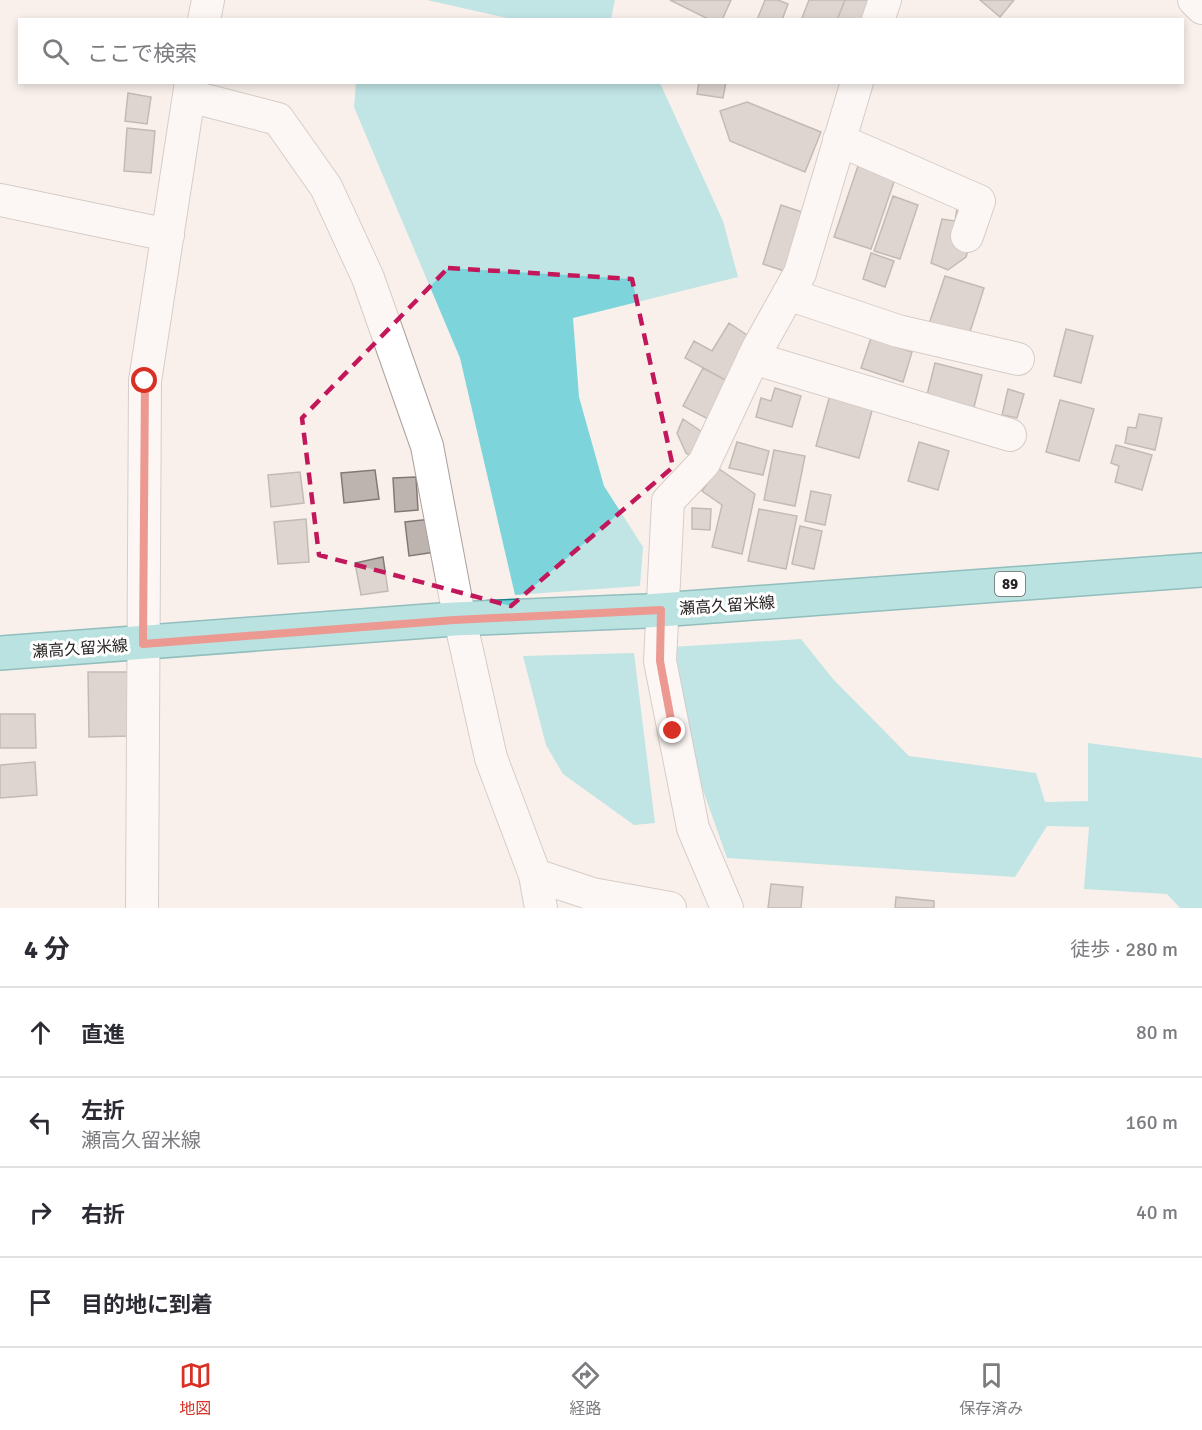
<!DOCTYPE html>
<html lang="ja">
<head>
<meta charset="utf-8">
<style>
	body { margin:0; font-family:Signika,"Noto Sans JP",sans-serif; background:#f2f2f3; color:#2b2b33 }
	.stop { position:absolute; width:18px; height:18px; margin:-14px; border:4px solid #d93025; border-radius:50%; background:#fff }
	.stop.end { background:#d93025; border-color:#fff; box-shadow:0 2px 6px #0008 }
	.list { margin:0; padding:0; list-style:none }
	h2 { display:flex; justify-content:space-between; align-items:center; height:78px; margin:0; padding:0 24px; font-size:26px }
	h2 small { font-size:20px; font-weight:400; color:#7c7c81 }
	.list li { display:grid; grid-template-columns:39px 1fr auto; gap:18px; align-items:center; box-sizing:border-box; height:90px; padding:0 24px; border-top:2px solid #e1e1e2 }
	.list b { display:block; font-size:22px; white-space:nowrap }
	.list p { margin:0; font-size:20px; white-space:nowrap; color:#7c7c81 }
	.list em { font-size:20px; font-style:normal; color:#7c7c81 }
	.icon { flex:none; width:33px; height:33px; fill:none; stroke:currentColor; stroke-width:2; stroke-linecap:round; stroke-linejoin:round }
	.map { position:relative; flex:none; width:1202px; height:908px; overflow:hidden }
	.search { position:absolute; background:#fff; box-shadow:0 3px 9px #0003; left:18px; right:18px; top:18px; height:66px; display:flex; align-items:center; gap:15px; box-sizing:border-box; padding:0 21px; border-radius:0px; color:#7c7c81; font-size:22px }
	.sheet { height:438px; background:#fff }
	nav { display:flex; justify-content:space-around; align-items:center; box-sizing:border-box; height:84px; border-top:2px solid #e1e1e2; background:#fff; font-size:16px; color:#7c7c81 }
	nav a { display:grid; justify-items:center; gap:3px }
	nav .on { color:#d93025 }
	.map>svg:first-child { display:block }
	.water { fill:#7dd5db }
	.building { fill:#bdb4b0; stroke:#817975; stroke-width:1.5 }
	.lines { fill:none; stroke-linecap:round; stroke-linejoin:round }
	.minor-casing { stroke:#aaa19d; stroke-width:34 }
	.major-casing { stroke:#148085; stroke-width:36 }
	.minor { stroke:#fff; stroke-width:32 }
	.major { stroke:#6cd1d6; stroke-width:33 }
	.route { stroke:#d93025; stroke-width:8 }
	.marked { fill:none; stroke:#c2185b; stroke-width:4.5; stroke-dasharray:12 8; stroke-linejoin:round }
	.labels { text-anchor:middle; stroke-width:6; stroke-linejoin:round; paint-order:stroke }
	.shield { fill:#fff; stroke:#686665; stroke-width:1.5 }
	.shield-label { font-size:15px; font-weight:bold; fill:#282423 }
	.street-label { font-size:16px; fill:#282423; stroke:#fff }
</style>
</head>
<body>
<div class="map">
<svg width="1202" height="908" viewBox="0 0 1202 908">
	<rect width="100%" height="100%" fill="#f9f0eb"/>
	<path class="water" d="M427,0H615L611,19H511Z
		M356,83H660L723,221L738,277L573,318L579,397L604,486L643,547L640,586L515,595L460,358L354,107Z
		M801,639L833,679L909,756L1036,773L1045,802L1088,801V743L1202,758V908H1180L1167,894L1084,889L1089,827L1047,826L1015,877L727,858L699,779L671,647Z
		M634,653L655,823L634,825L563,774L546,745L523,656Z"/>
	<path class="building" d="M670,0H731L722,20H710Z
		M765,0H778L788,4L782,20H757Z
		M809,0H845L837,20H807L802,18Z
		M845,0H881L873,20H837Z
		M980,0H1014L1000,17Z
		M699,82H726L723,98L697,94Z
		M128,93L151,97L147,124L125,121Z
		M747,102L821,132L805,172L730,141L720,111Z
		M127,128L155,131L151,173L124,171Z
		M860,160L897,173L871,249L834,237Z
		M893,196L918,205L900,259L874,251Z
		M958,202L970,244L966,257L948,270L931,263L942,219L955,221Z
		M781,205L808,214L790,273L763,264Z
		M871,253L894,261L885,287L863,279Z
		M945,276L984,288L968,338L929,324Z
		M729,323L753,339L729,382L685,358L694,341L712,351Z
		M1066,329L1093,336L1081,383L1054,376Z
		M871,338L912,352L903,382L861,368Z
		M935,363L982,375L970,423L923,411Z
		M703,368L729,382L710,420L683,406Z
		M775,388L801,396L792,427L756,417L761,398L771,401Z
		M1008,389L1024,394L1017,418L1002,415Z
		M830,395L873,407L859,458L816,446Z
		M1060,400L1094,409L1079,461L1046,452Z
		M1139,414L1162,418L1155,450L1125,443L1128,427L1136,428Z
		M683,419L708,436L697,460L686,453L677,433Z
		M737,442L769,451L763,475L729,468Z
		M919,442L949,451L938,490L908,481Z
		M1116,445L1152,455L1142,490L1115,482L1119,466L1111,463Z
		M774,450L805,456L795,506L764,500Z
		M718,468L755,494L742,554L712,547L722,505L702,491Z
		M375,470L379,499L344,503L341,473Z
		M300,472L304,503L271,507L268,475Z
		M416,477L418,510L395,512L393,478Z
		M811,491L831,495L825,525L805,521Z
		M692,508L711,509L710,530L692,529Z
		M759,509L797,516L786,569L748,561Z
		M306,519L309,562L278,564L274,522Z
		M431,519L435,552L409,556L405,522Z
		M800,526L822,531L814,569L792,564Z
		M383,557L388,591L361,595L355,563Z
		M88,672H129L130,736L89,737Z
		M0,714H35L36,748H0Z
		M35,762L37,795L0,798V765Z
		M771,884L803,887L801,908H768Z
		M896,897L934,901V908H895Z"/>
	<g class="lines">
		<g class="minor-casing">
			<path id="minor" d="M1194,0L1202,8
				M204,20L208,0
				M878,20L885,0
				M189,96L278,119L326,187L368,278L427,446L457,605
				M839,140L979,201L967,236
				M0,200L168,235
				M788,294L898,331L1018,359
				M753,358L1010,435
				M463,633L491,758L535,875L541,908
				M535,875L592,894L670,908
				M142,908L145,381L191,82
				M727,908L693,828L660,661L668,501L704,463L757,350L800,273L857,82"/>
		</g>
		<g class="major-casing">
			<path id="major" d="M0,653L454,619L646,611L1202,570"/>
		</g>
		<use href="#minor" class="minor"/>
		<use href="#major" class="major"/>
	</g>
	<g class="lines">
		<path class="route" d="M145,381L143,644L454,620L661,610L660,661L673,731"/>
	</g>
	<path d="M0 0H1202V908H0ZM448,268L632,279L673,467L511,606L319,555L302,418Z" fill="#f9f0eb" fill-opacity=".55" fill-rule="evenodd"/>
	<path class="marked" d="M448,268L632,279L673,467L511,606L319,555L302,418Z"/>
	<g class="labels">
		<rect class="shield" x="995" y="572" width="30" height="24" rx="4.5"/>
		<g class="shield-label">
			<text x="1010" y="589">89</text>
		</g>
		<g class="street-label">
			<text transform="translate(727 605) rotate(-4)" y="6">瀬高久留米線</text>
			<text transform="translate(80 648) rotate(-4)" y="6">瀬高久留米線</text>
		</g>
	</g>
</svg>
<div class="stop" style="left:145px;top:381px"></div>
<div class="stop end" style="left:673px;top:731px"></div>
<div class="search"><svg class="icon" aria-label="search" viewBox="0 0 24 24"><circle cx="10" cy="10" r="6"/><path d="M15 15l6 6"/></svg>ここで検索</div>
</div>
<section class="sheet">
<h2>4 分<small>徒歩 · 280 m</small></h2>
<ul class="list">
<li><svg class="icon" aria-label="ahead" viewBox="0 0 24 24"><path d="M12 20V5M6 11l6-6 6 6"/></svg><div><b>直進</b></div><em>80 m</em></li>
<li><svg class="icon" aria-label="left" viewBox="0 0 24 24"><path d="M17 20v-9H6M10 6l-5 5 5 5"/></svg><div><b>左折</b><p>瀬高久留米線</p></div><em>160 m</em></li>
<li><svg class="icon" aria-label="right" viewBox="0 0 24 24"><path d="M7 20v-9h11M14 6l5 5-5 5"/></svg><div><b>右折</b></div><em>40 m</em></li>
<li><svg class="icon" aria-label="arrive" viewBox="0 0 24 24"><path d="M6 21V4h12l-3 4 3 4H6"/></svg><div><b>目的地に到着</b></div></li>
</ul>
</section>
<nav>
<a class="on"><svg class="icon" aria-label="map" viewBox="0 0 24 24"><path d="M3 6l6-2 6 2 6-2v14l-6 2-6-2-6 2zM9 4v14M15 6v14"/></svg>地図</a>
<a><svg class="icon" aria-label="directions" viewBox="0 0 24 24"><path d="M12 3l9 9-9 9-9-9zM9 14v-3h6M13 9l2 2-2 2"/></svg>経路</a>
<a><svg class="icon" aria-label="saved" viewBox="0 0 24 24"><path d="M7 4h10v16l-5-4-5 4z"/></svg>保存済み</a>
</nav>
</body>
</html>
